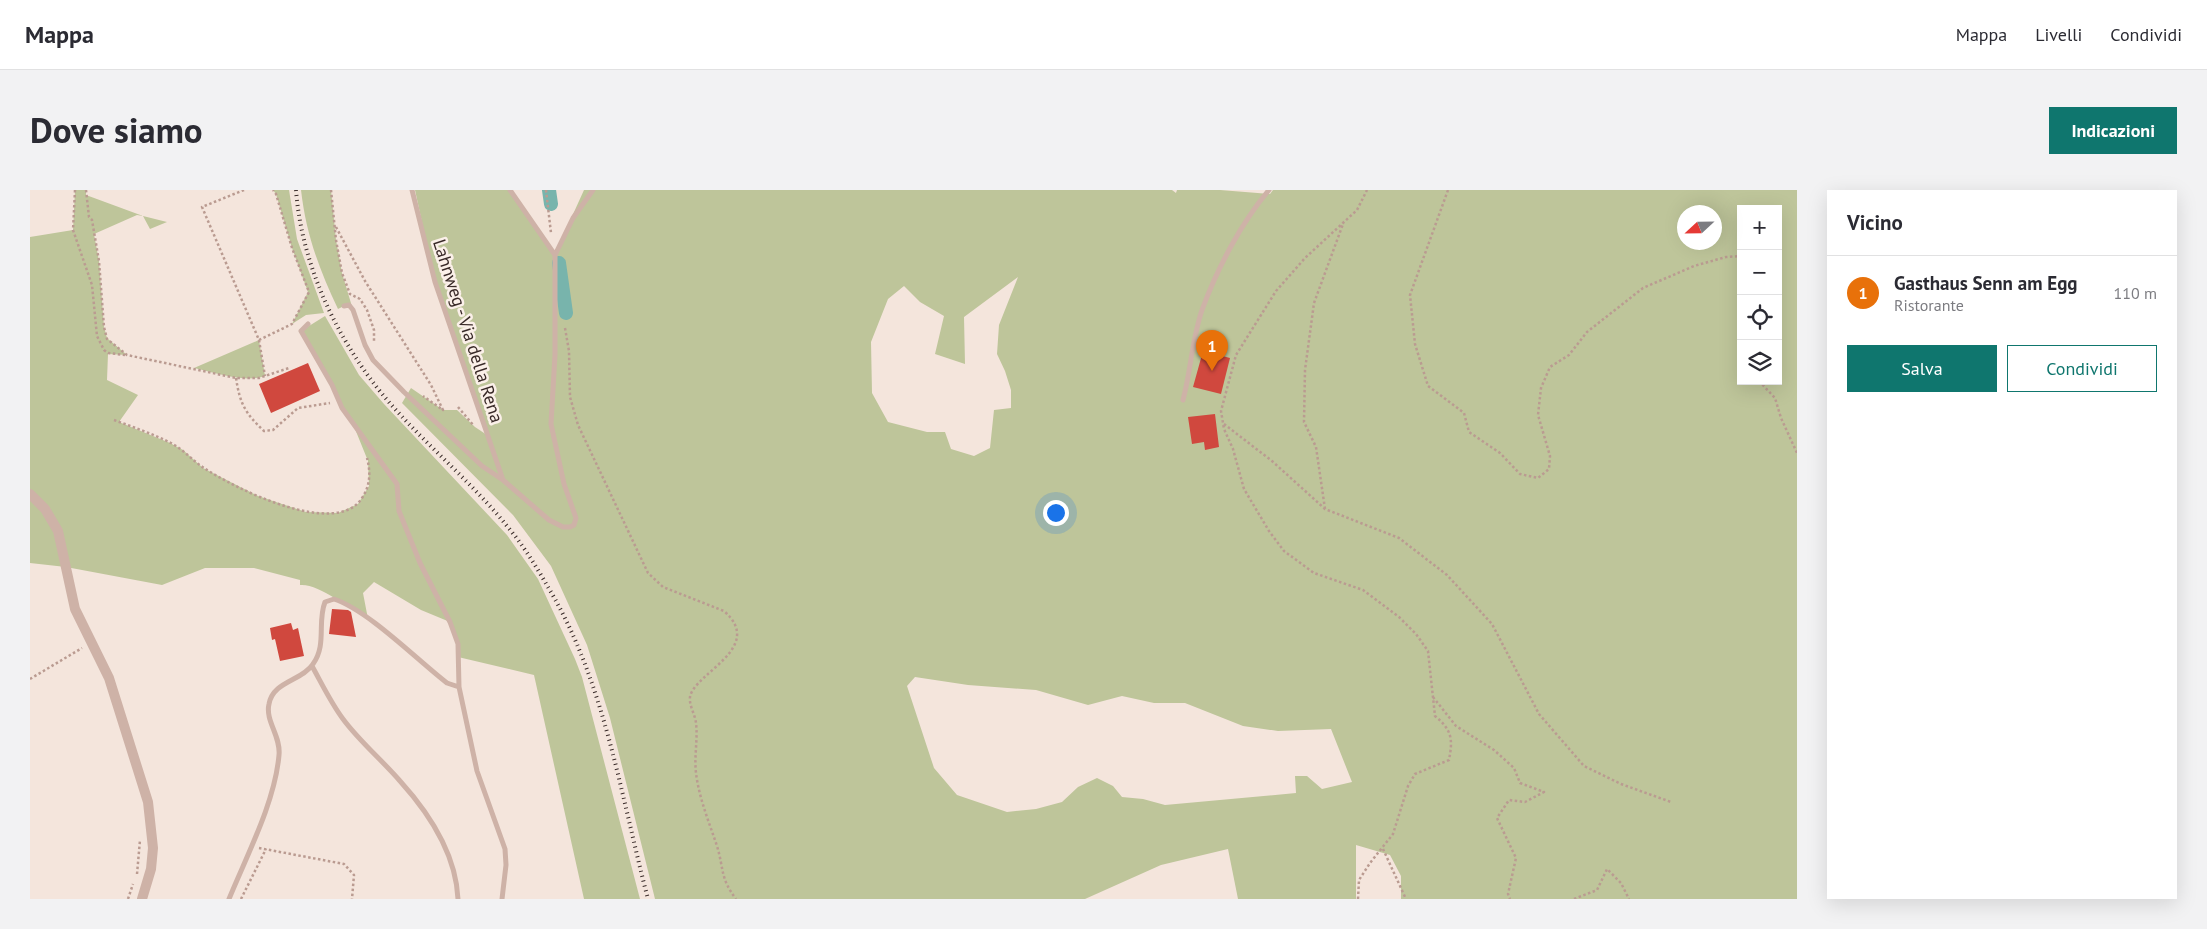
<!DOCTYPE html>
<html lang="it">
<head>
<meta charset="utf-8">
<style>
	body { margin:0; font-family:"PT Sans",sans-serif; background:#f2f2f3; color:#2b2b33 }
	.controls { position:absolute; right:15px; top:15px; display:grid; overflow:hidden; border-radius:0px; box-shadow:0 5px 20px #0002 }
	.controls button { width:45px; height:45px; display:grid; place-items:center; padding:0; border:0; border-bottom:1px solid #e1e1e2; background:#fff; color:#2b2b33; font:25px sans-serif }
	.compass { position:absolute; left:1647px; top:15px; width:45px; height:45px; border-radius:50%; background:#fff; box-shadow:0 5px 20px #0002; rotate:248deg }
	.you { position:absolute; left:1025px; top:322px; width:18px; height:18px; margin:-12px; border:4px solid #fff; border-radius:50%; background:#1a73e8; box-shadow:0 0 0 8px #1a73e833 }
	.badge { display:grid; place-items:center; width:32px; height:32px; border-radius:50%; background:#0f766e; color:#fff; font-size:16px; font-weight:700 }
	.pin { position:absolute; translate:-50% -41px; filter:drop-shadow(0 1px 2px #0008) }
	.pin::after { content:''; position:absolute; top:26px; width:18px; height:15px; background:inherit; clip-path:polygon(0 0,100% 0,50% 100%) }
	.list { margin:0; padding:0; list-style:none }
	h2 { display:flex; justify-content:space-between; align-items:center; height:65px; margin:0; padding:0 20px; font-size:21px }
	h2 small { font-size:16px; font-weight:400; color:#7c7c81 }
	.list li { display:grid; grid-template-columns:32px 1fr auto; gap:15px; align-items:center; box-sizing:border-box; height:75px; padding:0 20px; border-top:1px solid #e1e1e2 }
	.list b { display:block; font-size:19px; white-space:nowrap }
	.list p { margin:0; font-size:16px; white-space:nowrap; color:#7c7c81 }
	.list em { font-size:16px; font-style:normal; color:#7c7c81 }
	.actions { display:flex; gap:10px; padding:15px 20px }
	.actions a { flex:1; padding:11px 0; border:1px solid #0f766e; border-radius:0px; text-align:center; font-size:18px; color:#0f766e }
	.actions .main { background:#0f766e; color:#fff }
	.icon { flex:none; width:28px; height:28px; fill:none; stroke:currentColor; stroke-width:2; stroke-linecap:round; stroke-linejoin:round }
	.map { position:relative; flex:none; width:1767px; height:709px; overflow:hidden; border-radius:0px }
	header { display:flex; align-items:center; gap:30px; box-sizing:border-box; height:70px; padding:0 25px; background:#fff; border-bottom:1px solid #e1e1e2 }
	header strong { font-size:24px }
	nav { display:flex; gap:28px; margin-inline-start:auto; font-size:18px }
	.intro { display:flex; align-items:center; justify-content:space-between; box-sizing:border-box; height:120px; padding:0 30px }
	h1 { margin:0; font-size:35px }
	.button { padding:12px 22px; border-radius:0px; background:#0f766e; color:#fff; font-size:18px; font-weight:700 }
	main { display:flex; gap:30px; padding:0 30px }
	aside { flex:1; background:#fff; border-radius:0px; box-shadow:0 5px 20px #0002 }
	.map>svg:first-child { display:block }
	.green { fill:#bec59a; fill-rule:evenodd }
	.lines { fill:none; stroke-linecap:round; stroke-linejoin:round }
	.canal { stroke:#78b4ac; stroke-width:14 }
	.building { fill:#d0483e }
	.path { stroke:#ba9b91; stroke-width:2.5; stroke-dasharray:2.5 2.5; stroke-linecap:butt }
	.service { stroke:#ceb2a7; stroke-width:5 }
	.minor { stroke:#ceb2a7; stroke-width:10 }
	.rail { stroke:#392a28; stroke-width:4; stroke-dasharray:1 4; stroke-linecap:butt }
	.labels { text-anchor:middle; stroke-width:5; stroke-linejoin:round; paint-order:stroke }
	.street-label { font-size:18px; fill:#392a28; stroke:#fbf0e9 }
</style>
</head>
<body>
<header>
<strong>Mappa</strong>
<nav><a>Mappa</a><a>Livelli</a><a>Condividi</a></nav>
</header>
<div class="intro"><h1>Dove siamo</h1><a class="button">Indicazioni</a></div>
<main>
<div class="map">
<svg width="1767" height="709" viewBox="0 0 1767 709">
	<rect width="100%" height="100%" fill="#f4e5dc"/>
	<path class="green" d="M45,0H56V5L113,26L137,32L120,39L113,26L107,25L64,44L69,71L74,137L77,148L97,165L78,164L77,190L108,205L89,232L140,253L153,260L173,278L228,306L276,322L308,323L328,314L339,296L338,271L323,234L271,141L295,126L329,185L354,214L477,345L508,389L545,469L552,487L610,709H554L504,485L428,467V454L420,432L391,420L344,392L333,403L338,429C320,419 288,393 270,395V390L224,378H175L132,395L36,377L0,373V47L43,40Z
		M243,0H259L267,49L294,123L276,125L262,134L278,102L262,58L246,4Z
		M271,0H301L306,50L312,83L323,120L314,116L308,119C289,79 276,44 271,0Z
		M385,0H480L525,64L554,0H1142L1146,3L1147,0H1190L1240,4L1243,0H1767V709H1371V686L1360,665L1326,655V709H1208L1198,659L1131,675L1055,709H625L580,528L557,455L521,376L483,325L372,213L381,198L413,220H427L445,237L457,245L405,92ZM1711,19H1748V191H1711ZM1654,22H1684V52H1654ZM988,87L969,135L967,164L975,181L981,200V218L964,220L960,258L944,266L921,259L915,242H897L858,232L842,203L841,152L858,109L874,96L890,112L914,126L905,164L935,174L934,127ZM885,487L938,495L1006,500L1058,515L1092,506L1124,513H1155L1213,536L1248,541L1301,539L1322,592L1292,599L1277,586H1265L1266,603L1135,615L1113,609L1092,607L1083,596L1067,588L1048,597L1032,612L1006,619L977,622L927,605L904,578L877,496Z
		M229,150L235,186C213,193 187,183 164,178Z"/>
	<g class="lines">
		<path class="canal" d="M519,0L521,14
			M529,73L536,123"/>
	</g>
	<path class="building" d="M1173,161L1200,168L1191,204L1163,197Z
		M278,173L290,201L241,223L229,194Z
		M1185,224L1189,257L1175,260L1174,252L1162,254L1158,227Z
		M302,419L318,420L321,422L326,447L299,444Z
		M261,433L263,440L268,438L274,466L250,471L245,449L242,450L240,438Z"/>
	<g class="lines">
		<path class="path" d="M45,0L43,40L62,95L67,146L74,160L78,163L95,165
			M56,0L59,27L62,30L69,71L74,137L77,149L97,165L206,188H229L259,178
			M214,0L172,17L229,150L235,186
			M301,0L306,50L312,83L320,104L330,109L337,120L344,140V152
			M516,0L521,43
			M1418,0L1380,105L1385,154L1398,196L1434,223L1439,242L1470,263L1490,284L1508,288L1519,279L1520,266L1508,225L1511,198L1520,177L1539,165L1557,142L1613,98L1664,76L1696,67L1711,66
			M306,37L335,91L401,195L413,220L393,206
			M535,138L539,161L540,207L548,235L618,383L633,397L694,421C736,458 664,483 660,507C659,516 665,524 666,533C668,549 664,566 666,583C669,608 679,632 687,656C694,679 690,688 706,709
			M229,150L262,134L279,102L262,58L246,4L243,0
			M206,188C210,214 215,223 234,241L243,240L268,218L300,213
			M1729,191L1745,208L1751,228L1767,263
			M428,217L444,236
			M84,230C103,237 123,244 141,253C154,260 163,271 174,278C204,298 306,349 332,308C340,296 341,283 337,268
			M1194,234L1242,271L1295,319L1369,348L1417,385L1462,434L1509,524L1554,576L1591,594L1641,612
			M1295,319L1286,257L1274,232L1275,180L1284,113L1313,34
			M0,489L52,458
			M1403,507L1426,536L1464,560L1484,578L1490,593L1514,602L1495,612L1479,610L1467,628L1486,668L1478,704L1480,709
			M229,658L314,674L324,685L322,709
			M1353,659L1376,709
			M107,684L110,650
			M98,709L103,694
			M211,709L236,659
			M1328,709L1329,690L1340,673L1363,644L1378,596L1385,584L1419,570C1423,549 1422,540 1405,526L1398,461L1386,444L1369,427L1333,400L1284,383L1254,361L1239,341L1214,299L1203,259L1194,239L1191,221L1206,165L1246,101L1275,68L1327,20L1337,0
			M1544,709L1567,700L1577,679L1591,693L1599,709"/>
		<path class="service" d="M382,0L405,92L473,290
			M480,0L525,65
			M314,116L319,115L323,120L335,155L343,170L374,202L452,276L473,290L519,330L533,337H540L544,335L546,328L534,294L521,234L525,165V65L543,28L563,0
			M1153,210C1161,180 1162,149 1172,120C1187,79 1211,33 1239,0
			M282,476C292,494 301,513 313,529C330,552 352,570 370,591C399,623 426,665 428,709
			M429,497L447,581L475,659L476,675L472,709
			M199,709C217,665 245,612 249,565C251,546 235,531 239,514C243,491 272,491 283,474C297,455 287,432 295,412L304,409C339,421 386,469 417,493L429,497L428,454L420,432L390,373L369,321L367,294L312,218L302,195L271,141L278,134"/>
		<path class="minor" d="M0,304L15,319L28,341L45,419L79,488L118,612L123,658L121,679L112,709"/>
		<path class="rail" d="M266,0C272,80 312,160 365,219C401,259 443,294 477,336C493,355 506,376 518,397C575,492 590,603 618,709"/>
	</g>
	<g class="labels">
		<g class="street-label">
			<text transform="translate(438 141) rotate(72)" y="6">Lahnweg - Via della Rena</text>
		</g>
	</g>
</svg>
<div class="controls">
<button>+</button>
<button>−</button>
<button><svg class="icon" aria-label="locate" viewBox="0 0 24 24"><circle cx="12" cy="12" r="6"/><path d="M12 2v4M12 18v4M2 12h4M18 12h4"/></svg></button>
<button><svg class="icon" aria-label="layers" viewBox="0 0 24 24"><path d="M12 4l9 5-9 5-9-5zM3 14l9 5 9-5"/></svg></button>
</div>
<svg class="compass" viewBox="-18 -18 36 36"><path d="M0-13l5 13h-10z" fill="#e53935"/><path d="M0 13l5-13h-10z" fill="#7c7c81"/></svg>
<div class="you"></div>
<div class="pin badge" style="left:1182px;top:181px;background:#e8710a">1</div>
</div>
<aside>
<h2>Vicino<small></small></h2>
<ul class="list">
<li><span class="badge" style="background:#e8710a">1</span><div><b>Gasthaus Senn am Egg</b><p>Ristorante</p></div><em>110 m</em></li>
</ul>
<div class="actions"><a class="main">Salva</a><a>Condividi</a></div>
</aside>
</main>
</body>
</html>
